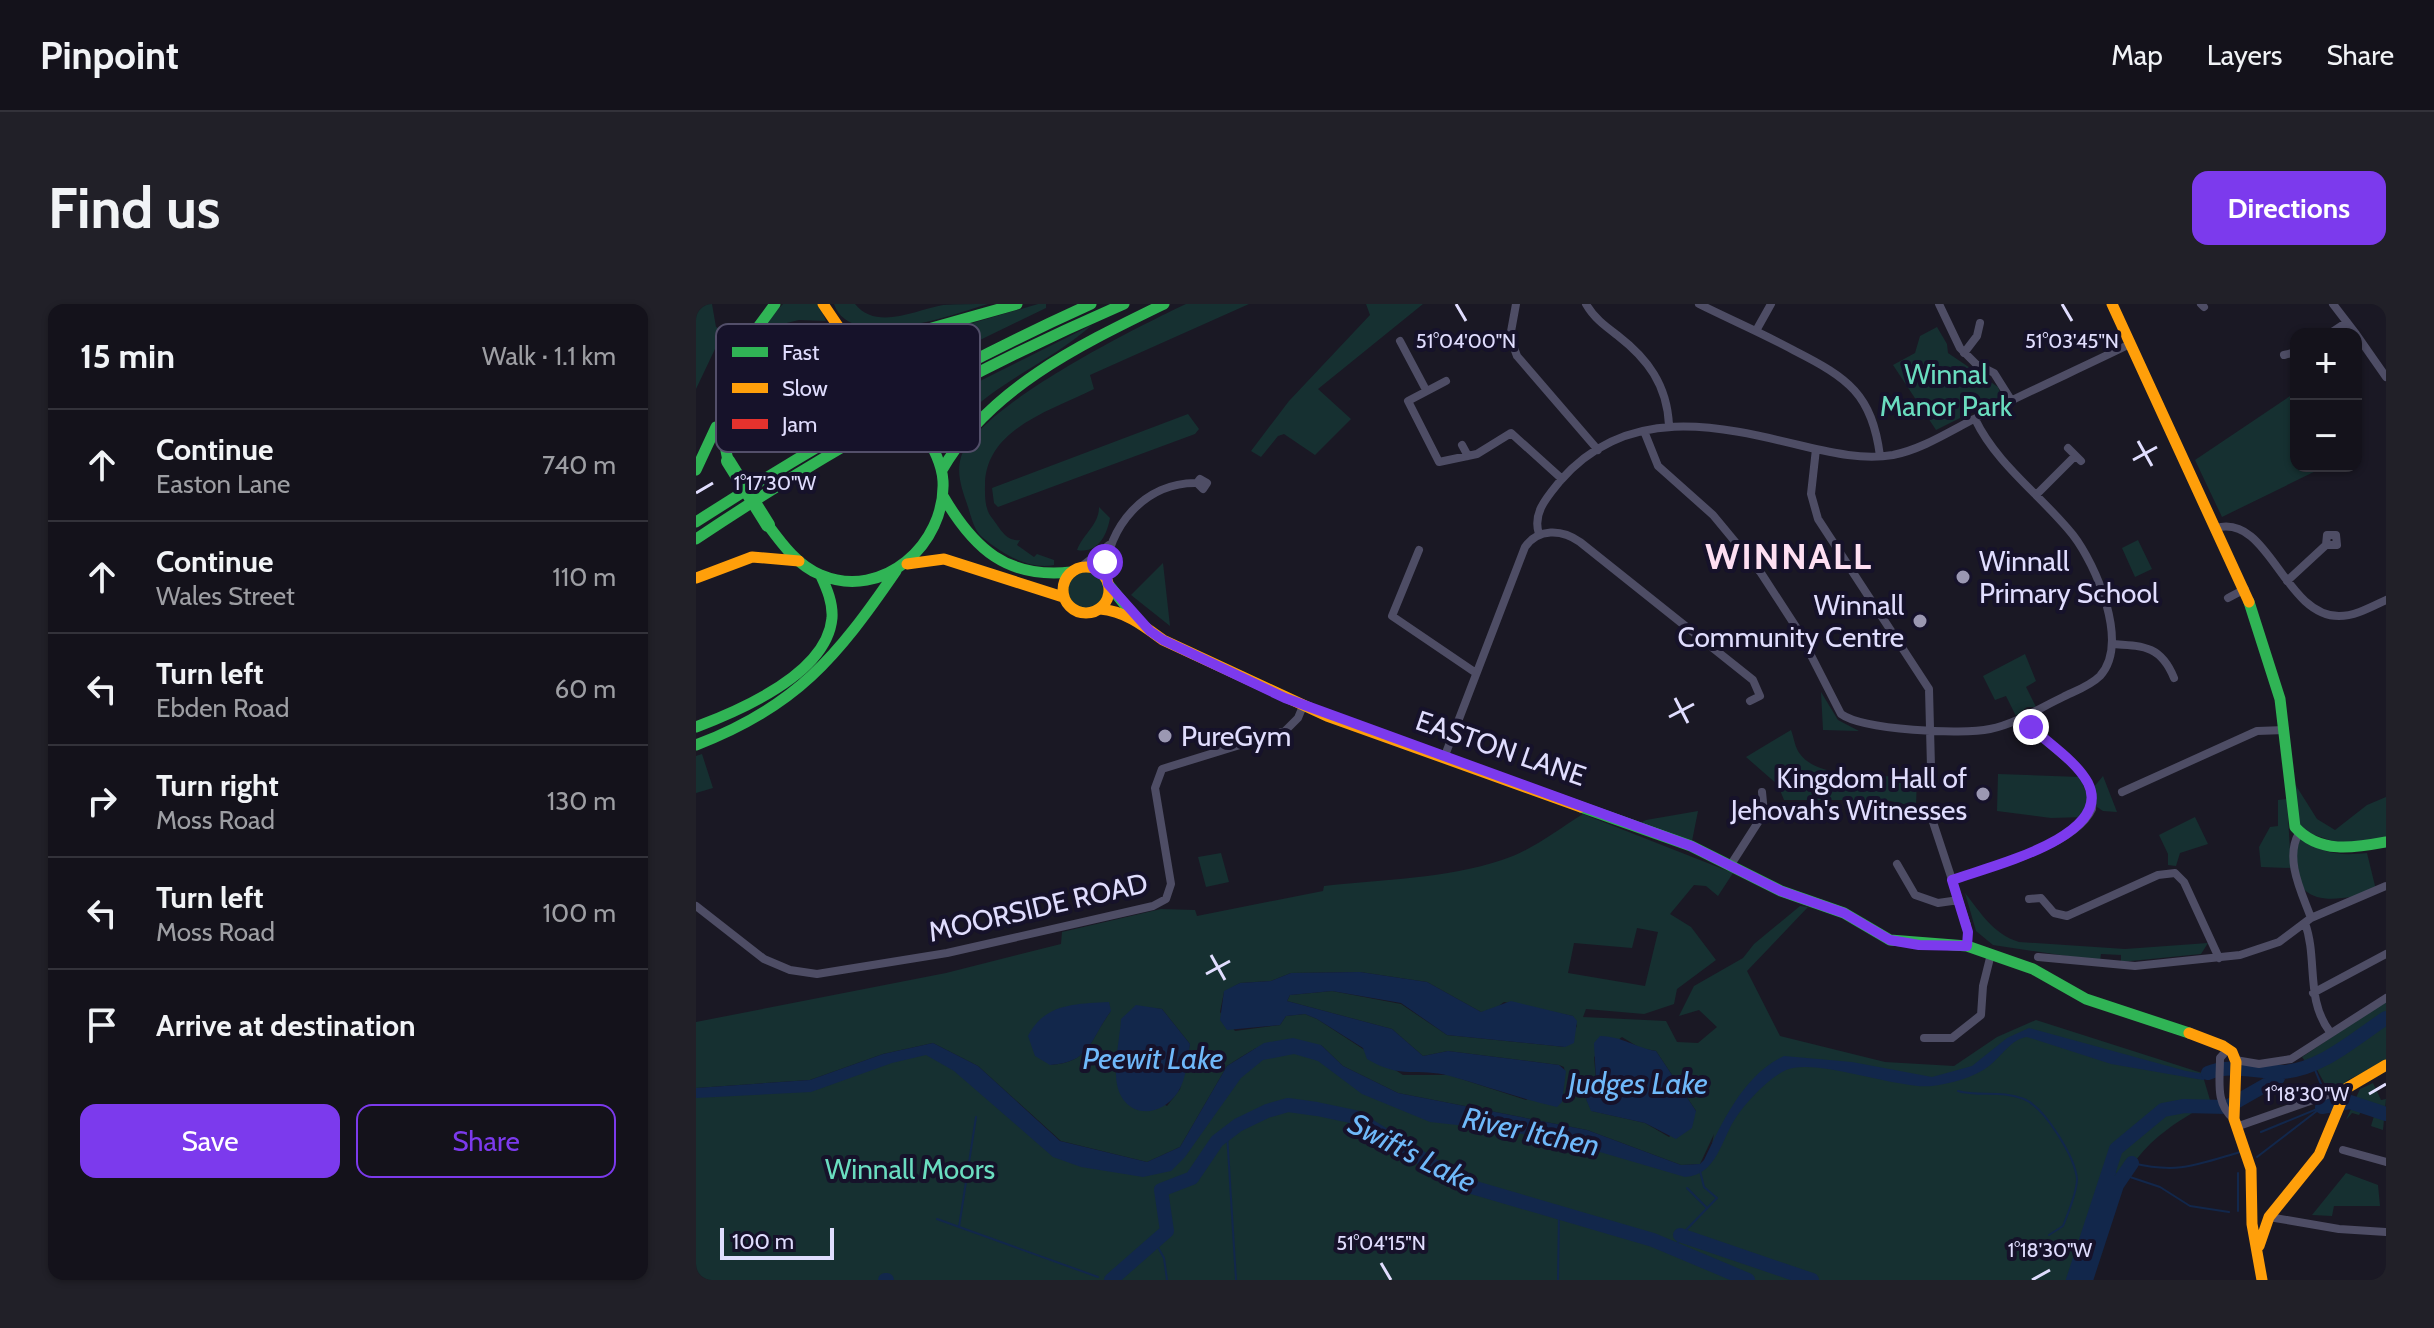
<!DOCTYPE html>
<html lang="en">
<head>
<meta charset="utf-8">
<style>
	body { margin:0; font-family:Cabin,sans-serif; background:#212028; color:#f1f3f6 }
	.controls { position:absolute; right:24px; top:24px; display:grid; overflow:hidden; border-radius:16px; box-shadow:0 2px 6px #0004 }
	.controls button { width:72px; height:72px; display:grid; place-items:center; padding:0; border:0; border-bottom:2px solid #33323a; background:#14121b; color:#f1f3f6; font:40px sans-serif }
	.scale { position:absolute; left:24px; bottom:20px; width:114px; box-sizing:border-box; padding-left:8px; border:4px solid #e0ddfe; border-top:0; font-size:22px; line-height:28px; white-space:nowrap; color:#e0ddfe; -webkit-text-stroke:6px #16122a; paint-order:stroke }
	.stop { position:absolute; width:24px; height:24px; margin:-18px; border:6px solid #7c3aed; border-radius:50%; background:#fff }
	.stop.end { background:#7c3aed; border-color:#fff; box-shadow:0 2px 8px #0008 }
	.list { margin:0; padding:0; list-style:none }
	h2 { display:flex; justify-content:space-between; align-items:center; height:104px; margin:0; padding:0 32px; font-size:34px }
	h2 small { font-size:26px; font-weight:400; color:#9d9ea3 }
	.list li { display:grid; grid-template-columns:52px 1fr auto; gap:24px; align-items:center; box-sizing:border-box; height:112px; padding:0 32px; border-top:2px solid #33323a }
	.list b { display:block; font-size:30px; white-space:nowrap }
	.list p { margin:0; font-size:26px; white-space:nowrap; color:#9d9ea3 }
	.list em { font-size:26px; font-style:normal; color:#9d9ea3 }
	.actions { display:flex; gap:16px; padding:24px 32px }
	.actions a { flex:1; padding:18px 0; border:2px solid #7c3aed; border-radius:16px; text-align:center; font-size:28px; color:#7c3aed }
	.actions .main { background:#7c3aed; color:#fff }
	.icon { flex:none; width:44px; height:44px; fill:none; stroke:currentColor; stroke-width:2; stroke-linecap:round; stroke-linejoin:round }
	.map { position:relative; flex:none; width:1690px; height:976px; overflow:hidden; border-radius:16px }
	header { display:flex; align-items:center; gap:48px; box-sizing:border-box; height:112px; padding:0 40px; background:#14121b; border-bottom:2px solid #33323a }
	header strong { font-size:38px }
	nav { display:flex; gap:44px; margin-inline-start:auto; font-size:28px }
	.intro { display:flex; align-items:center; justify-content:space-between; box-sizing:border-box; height:192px; padding:0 48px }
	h1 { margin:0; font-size:56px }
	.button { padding:20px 36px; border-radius:16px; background:#7c3aed; color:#fff; font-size:28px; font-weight:700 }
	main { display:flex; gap:48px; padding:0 48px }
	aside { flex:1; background:#14121b; border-radius:16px; box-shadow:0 2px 6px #0004 }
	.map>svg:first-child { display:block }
	.green { fill:#163031; fill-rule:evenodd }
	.water { fill:#12274b }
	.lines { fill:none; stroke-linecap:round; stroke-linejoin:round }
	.stream { stroke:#12274b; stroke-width:2 }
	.river { stroke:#12274b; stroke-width:14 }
	.street { stroke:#4e4d65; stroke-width:8 }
	.fast { stroke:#30b455; stroke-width:11 }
	.slow { stroke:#ff9f0a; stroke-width:11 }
	.fast-bridge { stroke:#30b455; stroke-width:14 }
	.jam-bridge { stroke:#e5322d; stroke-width:14 }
	.route { stroke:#7c3aed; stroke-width:10 }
	.ticks { fill:none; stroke:#e0ddfe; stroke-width:3 }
	.poi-dot { fill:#9b98b2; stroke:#16122a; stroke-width:3 }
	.labels { text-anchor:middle; stroke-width:8; stroke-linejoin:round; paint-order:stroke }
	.park-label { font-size:28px; fill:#6addc0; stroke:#16122a }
	.poi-label { font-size:28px; fill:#e0ddfe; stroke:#16122a; text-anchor:start }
	.street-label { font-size:28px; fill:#e0ddfe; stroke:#16122a }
	.water-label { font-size:30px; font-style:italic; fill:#6fb9fa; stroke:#16122a }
	.district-label { font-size:36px; font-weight:bold; letter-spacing:2px; fill:#fedff2; stroke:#16122a }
	.key { fill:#16122a; stroke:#534f6a; stroke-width:2 }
	.key-label { font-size:22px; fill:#e0ddfe }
	.ticks-label { font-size:20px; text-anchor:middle; fill:#e0ddfe; stroke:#16122a; stroke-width:8; stroke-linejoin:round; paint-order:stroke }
</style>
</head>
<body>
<header>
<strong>Pinpoint</strong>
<nav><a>Map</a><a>Layers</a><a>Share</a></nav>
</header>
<div class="intro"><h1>Find us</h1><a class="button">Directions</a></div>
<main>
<aside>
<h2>15 min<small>Walk · 1.1 km</small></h2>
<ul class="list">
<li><svg class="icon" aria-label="ahead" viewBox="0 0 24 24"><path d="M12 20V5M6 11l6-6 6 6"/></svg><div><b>Continue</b><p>Easton Lane</p></div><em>740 m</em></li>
<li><svg class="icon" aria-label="ahead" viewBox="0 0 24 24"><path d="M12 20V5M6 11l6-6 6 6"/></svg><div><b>Continue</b><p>Wales Street</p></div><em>110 m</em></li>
<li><svg class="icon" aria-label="left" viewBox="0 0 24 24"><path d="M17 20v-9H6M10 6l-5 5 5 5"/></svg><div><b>Turn left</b><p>Ebden Road</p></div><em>60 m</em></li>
<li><svg class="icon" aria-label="right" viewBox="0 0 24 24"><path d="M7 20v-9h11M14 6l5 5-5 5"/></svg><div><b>Turn right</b><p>Moss Road</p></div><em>130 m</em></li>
<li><svg class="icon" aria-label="left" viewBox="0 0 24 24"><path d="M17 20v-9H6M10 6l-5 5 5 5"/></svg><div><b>Turn left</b><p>Moss Road</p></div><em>100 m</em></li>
<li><svg class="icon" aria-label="arrive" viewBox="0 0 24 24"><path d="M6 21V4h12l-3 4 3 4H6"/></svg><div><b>Arrive at destination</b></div></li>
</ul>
<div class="actions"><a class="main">Save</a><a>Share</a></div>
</aside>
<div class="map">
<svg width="1690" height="976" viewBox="0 0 1690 976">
	<rect width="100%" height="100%" fill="#1a1824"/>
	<path class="green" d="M0,0H16L20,23L33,28L19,45L0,85Z
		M87,0H123L130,17L103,16L74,23L69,19Z
		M138,0H159C181,27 219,6 247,1C261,0 277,0 292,0C258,10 155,49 138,0Z
		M342,0H350V4L210,72L183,41L208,39Z
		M490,0H553L394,71L398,85C356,106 292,124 289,178C289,191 288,204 296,214C304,224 310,238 324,236L321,241L338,253L341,250L358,256V261C332,266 305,249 286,233C277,225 275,211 271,200C266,185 260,169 265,153C283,102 439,24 490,0Z
		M670,0H727L622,85L655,115L619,151L588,130L582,132L565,153L555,147L593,97L674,11Z
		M396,21C349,63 282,84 247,139L228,105Z
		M1241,23L1251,40L1252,49L1302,83L1306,93L1240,126L1197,61L1219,49L1224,32Z
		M1600,88V162H1630L1526,213L1499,156Z
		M492,110L503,125L499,130L302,203L298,199L296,184Z
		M403,203L414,214C411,231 402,250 381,246C387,230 403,221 403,203Z
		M1442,236L1456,265L1439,273L1426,244Z
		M467,259L474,322L435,291Z
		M372 286a18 18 0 1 1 36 0a18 18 0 1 1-36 0Z
		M1329,350L1340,377L1330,383L1340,403H1331L1320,412L1310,392L1299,396L1287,372Z
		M1125,388L1142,416L1163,427L1127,426Z
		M1095,426C1098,434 1099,444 1104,450C1122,476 1191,472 1221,472L1220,503L1190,496H1088L1082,481L1050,453Z
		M6,450L17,484L0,489V452Z
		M1302,470L1384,473L1394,498L1389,513L1355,514L1301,507Z
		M1407,472L1421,508L1407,507L1401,503L1397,484Z
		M1599,480L1621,515L1639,526L1671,501L1690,493V535L1646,540L1606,527L1601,514Z
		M1591,495L1595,564L1565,563L1563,543L1574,523L1582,522V496Z
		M1002,507L996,537L944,519L950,516Z
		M887,510L1037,569L1022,592L1010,582L998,581L974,610L995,623L1020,656L981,685L978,700L948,710L890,705L887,713L970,717L981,738L1002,739L1021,723L1003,706L983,712L998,682L1047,654L1058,640L1104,602L1112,603L1051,667L1084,732L1189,758L1258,762L1301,733L1340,716L1506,769L1514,796C1500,808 1486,814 1472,825C1419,863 1409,918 1390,976H0V788L112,782L234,745L362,841L451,861L486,846L555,754L620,747L652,774L755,811L990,867L1012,858L1018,830L1004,860L985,861L891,826L702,789L647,762L625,741L560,744L545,753L531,762L484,843L451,858L365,837L282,762L237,739L187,750L114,776L0,784V718L250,669L365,640L366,628L465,605L499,606L501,612L627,587L628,582C687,575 750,575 806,556C835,547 861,526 887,510ZM941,624L962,628L949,682L872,669L878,639L936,644ZM664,668L731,678L785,708L796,707L808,698L877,712L881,722L869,743L751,731L705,700L636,687L594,691L591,697L696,725L727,752L752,747L863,761L868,763L869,771L830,796L753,771H707L621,715L609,710L590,712L584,721L539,727L524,708L528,688L544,679L575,677L595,669ZM440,702L466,705L494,740L484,785L471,802L420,771L425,738ZM415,707C393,736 395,758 354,761ZM926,733L944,744L960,747L1000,807L973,833L949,819L896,807L890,795L900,777L898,753Z
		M1499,513L1512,540L1484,549L1480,562L1472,561V550L1463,531Z
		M1604,533C1626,550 1644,552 1671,549L1680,586C1629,603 1586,600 1604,533Z
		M525,549L533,578L510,583L502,553Z
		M1269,589C1285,609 1297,630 1323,638L1429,645L1512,639L1505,650L1425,658V651L1405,650L1404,657L1297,641L1280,627Z
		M1690,697V709L1612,761L1606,753Z
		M1690,722V757L1652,776L1636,793L1619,762Z
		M1677,779L1685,796L1690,795L1687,826L1675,822L1678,812L1666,806L1663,811L1656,809L1650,816L1664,785Z
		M1650,869L1682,881L1684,902H1638L1636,912L1616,911Z"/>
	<path class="water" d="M664,668L731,678L785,708L815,697L877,712L881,717L878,739L869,743L751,731L705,699L636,687L594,691L591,697L696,725L727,752L752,747L863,761L870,767L866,798L861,803C825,795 790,782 754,772C721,763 706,776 671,755L667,744L621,715L609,710L590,712L584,721L531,726L524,716L528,687L544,679L575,677L595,669Z
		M413,698L415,707C393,737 395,758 354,761L339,752L332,732C349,699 379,700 413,698Z
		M440,701L466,705L494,740C492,754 490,776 482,788C461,819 421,812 420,771C419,753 424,733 425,715Z
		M1333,724L1490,767L1509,770L1522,761V771L1507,776L1415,760L1331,733C1315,735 1306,752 1293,762C1279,773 1254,780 1236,782C1204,786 1119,753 1090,766C1074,773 1051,797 1041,812C1025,834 1022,871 989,873L880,841L806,826L734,818L666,790L622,757L598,750L567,756L545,774L489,853L475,867L447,873L385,863L357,853L258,767L230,751L196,759L115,788L0,794V784L114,776L187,750L237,739L282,762L364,837L451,858L484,843L531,762L568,739L597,734L625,741L647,762L702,789L891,826L985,861L1004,860L1008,856C1026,819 1047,771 1088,752L1156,758L1236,773L1276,762L1311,734Z
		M904,732C929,733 937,743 960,747L1000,807L996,824L980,835L949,819L895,807L890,795L900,777L898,739Z"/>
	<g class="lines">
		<path class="stream" d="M1617,761L1627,785
			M1262,787C1283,793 1305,786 1328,795C1349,804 1379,853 1381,875C1381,889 1372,909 1367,922L1353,931
			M1632,797L1633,800
			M1565,828L1626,803
			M531,829L540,976
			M1561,853L1626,803
			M1436,859C1482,870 1500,861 1544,848
			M1413,865L1426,874
			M1542,869V907
			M1428,871L1464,883L1494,902L1533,908
			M991,884L1011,904
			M241,915L402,973
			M263,923L280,813
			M990,926L1021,894L1008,883L1004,867
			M459,938L468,954L471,976
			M976,944L986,934
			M410,976H412
			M862,976L863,908"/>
		<path class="river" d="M1512,769C1535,759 1563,769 1586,768C1625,766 1659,734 1690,714
			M1626,803L1654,798L1690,810
			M984,931L1116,976
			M189,976H191
			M415,976L471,927L465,886L496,874L521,837L542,821L571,807L592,801L621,805L659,813L769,881L957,936L1052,976
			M1377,976L1420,845L1467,806L1488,802L1531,803L1582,774L1583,768
			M1390,976L1421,881L1436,859"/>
		<path class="street" d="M820,0L814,33L821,52L902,146
			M890,0C898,14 909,22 921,31C952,55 971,81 973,121
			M1003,0C1035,16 1068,30 1099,47C1152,74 1176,90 1184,152
			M1243,0L1264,44L1280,60L1298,69L1315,96
			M1505,0L1508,3
			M1637,0L1660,30
			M1061,25L1075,0
			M1633,30L1651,18
			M1660,30L1690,73
			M704,37L730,86
			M1268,49L1281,32L1284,19
			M1588,51L1600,48
			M750,77L712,97L743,158L781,150L815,129L866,175
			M948,127L962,162L1017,211L1065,269L1102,326L1145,410C1167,426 1266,431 1294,425C1319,420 1344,404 1367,393C1379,387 1394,382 1404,372C1434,339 1400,261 1377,231C1345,191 1301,161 1279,115
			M766,141L772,152
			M1372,144L1385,157
			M1120,145L1115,190L1122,215L1233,385L1235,463
			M1340,191L1379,152
			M1520,224C1573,209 1588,312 1643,312C1659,312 1675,303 1690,296
			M843,230C836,209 851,193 864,177C931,100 1021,121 1107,142C1137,149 1167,156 1197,151C1227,145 1254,127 1280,114C1331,88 1383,65 1434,40
			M723,246L696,312L780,369
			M385,263L413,241
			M409,272C411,223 449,178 501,179L504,175L511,179L507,185L501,179
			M1591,277L1630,241L1631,231H1640L1641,241H1630
			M1532,294L1549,285
			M1417,340C1448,342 1465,342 1478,374
			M748,454L829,243C842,224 866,225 884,238L1057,376L1064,392L1054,397
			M1426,488L1561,427L1589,426
			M1234,509L1271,621V642
			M1603,529C1588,555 1606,589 1615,614
			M1201,560L1219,591L1242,599L1263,596
			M1034,562L1068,509L1066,488
			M1256,576C1293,563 1378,543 1396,505C1401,460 1345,446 1328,411
			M1333,595L1345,594L1358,609L1371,612L1462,571L1479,569L1488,578L1523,654
			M0,602L68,655L94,666L121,670L251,649L457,602L470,595L475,580L459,484L466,465L589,427L602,414L607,402
			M1609,619C1622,655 1609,695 1634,728
			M1342,653L1439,662L1544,651L1583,638L1615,614L1690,582
			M1617,689L1690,650
			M1228,734H1256L1285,711L1287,682L1295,650
			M1532,745L1524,754C1524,777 1519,800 1538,815
			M1539,756L1563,760L1595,755L1690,694
			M1540,823L1651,784
			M1647,846L1690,858
			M1573,913L1643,925L1690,928"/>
		<path class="fast" d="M163,31H211L321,0
			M43,49L79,0
			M32,157C30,145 26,132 27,120C30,68 85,28 136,37C158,40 174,50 192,61
			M0,166L20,123
			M246,166C293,84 386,40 468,0
			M247,192C278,245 311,275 375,268
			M0,218C127,136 257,62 395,0
			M72,221C86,240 102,262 125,271C187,297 250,240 247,177C246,159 236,142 227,126
			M0,235C136,144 277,65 428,0
			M412,280L442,317
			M1553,298L1584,395L1599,523C1623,550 1658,544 1690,538
			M0,423C45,406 131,369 136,314C137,299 131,285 125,272
			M0,441C100,403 141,353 200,267
			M885,503L995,542L1085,587L1148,609L1194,636L1271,642L1337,665L1390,695L1493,729"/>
		<path class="slow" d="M127,0L144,25
			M1416,0L1553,298
			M211,260L248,255L367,293
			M367 286a23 23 0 1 1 46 0a23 23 0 1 1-46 0Z
			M0,274L56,253L103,257
			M404,305C429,307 448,322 467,336L631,412L885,503
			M1493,729L1527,742L1536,748L1540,758L1538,815L1555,865L1556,920L1566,976
			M1563,942L1573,913L1623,851L1651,784L1690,761"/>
		<path class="fast-bridge" d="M32,157L72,221"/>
		<path class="jam-bridge" d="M192,61L227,126"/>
	</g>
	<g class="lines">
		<path class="route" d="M409,258L412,280L454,327L467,336L589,394L995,542L1085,587L1148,609L1194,636L1223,641L1271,642L1272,628L1256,576C1291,563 1419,533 1392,479C1380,457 1353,440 1335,423"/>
	</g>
	<path class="ticks" d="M760,0L770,17M1366,0L1376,17M1442,137L1456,162M1437,156L1461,143M0,189L17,179M979,394L992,419M973,413L998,400M515,651L529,676M510,670L534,657M1673,790L1690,780M685,959L695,976M1336,976L1354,966"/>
	<g class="poi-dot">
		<circle cx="1267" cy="273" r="8"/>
		<circle cx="1224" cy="317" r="8"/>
		<circle cx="469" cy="432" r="8"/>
		<circle cx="1287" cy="490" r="8"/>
	</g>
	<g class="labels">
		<g class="park-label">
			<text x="1250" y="80">Winnal<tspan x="1250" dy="32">Manor Park</tspan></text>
			<text x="214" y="875">Winnall Moors</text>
		</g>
		<g class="poi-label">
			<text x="1283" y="267">Winnall<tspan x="1283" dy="32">Primary School</tspan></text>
			<text x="1208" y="311" text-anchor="end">Winnall<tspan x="1208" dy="32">Community Centre</tspan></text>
			<text x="485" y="442">PureGym</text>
			<text x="1271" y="484" text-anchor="end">Kingdom Hall of<tspan x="1271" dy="32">Jehovah's Witnesses</tspan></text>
		</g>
		<g class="street-label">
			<text transform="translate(805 444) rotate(19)" y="10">EASTON LANE</text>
			<text transform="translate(342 603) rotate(-13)" y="10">MOORSIDE ROAD</text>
		</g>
		<g class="water-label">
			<text x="457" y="765">Peewit Lake</text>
			<text x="942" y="790">Judges Lake</text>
			<text transform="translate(835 828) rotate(12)" y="10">River Itchen</text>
			<text transform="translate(716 849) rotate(27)" y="10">Swift's Lake</text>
		</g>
		<g class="district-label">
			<text x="1093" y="265">WINNALL</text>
		</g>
	</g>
	<rect x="20" y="20" width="264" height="128" rx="12" class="key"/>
	<rect x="36" y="43" width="36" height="10" fill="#30b455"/>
	<rect x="36" y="79" width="36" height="10" fill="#ff9f0a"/>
	<rect x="36" y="115" width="36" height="10" fill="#e5322d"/>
	<g class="key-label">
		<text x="86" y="56">Fast</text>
		<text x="86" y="92">Slow</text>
		<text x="86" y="128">Jam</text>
	</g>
	<g class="ticks-label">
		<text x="770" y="44">51°04'00"N</text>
		<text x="1376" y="44">51°03'45"N</text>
		<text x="79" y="186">1°17'30"W</text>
		<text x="1611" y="797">1°18'30"W</text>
		<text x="685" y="946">51°04'15"N</text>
		<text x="1354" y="953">1°18'30"W</text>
	</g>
</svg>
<div class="controls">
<button>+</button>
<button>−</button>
</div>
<div class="scale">100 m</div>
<div class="stop" style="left:409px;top:258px"></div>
<div class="stop end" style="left:1335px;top:423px"></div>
</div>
</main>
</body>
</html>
